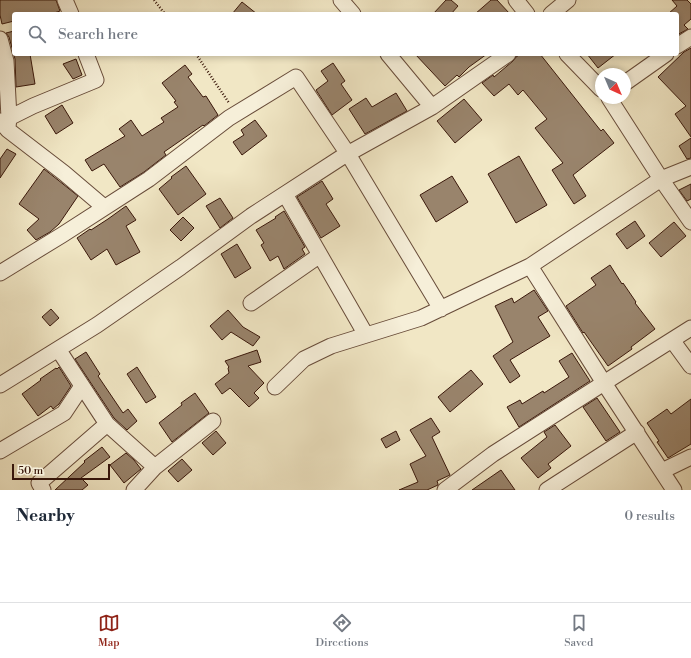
<!DOCTYPE html>
<html lang="en">
<head>
<meta charset="utf-8">
<style>
	body { margin:0; font-family:"Libre Bodoni",serif; background:#f6f6f7; color:#1f2937 }
	.compass { position:absolute; left:595px; top:68px; width:36px; height:36px; border-radius:50%; background:#fff; box-shadow:0 2px 6px #0003; rotate:136deg }
	.scale { position:absolute; left:12px; bottom:10px; width:98px; box-sizing:border-box; padding-left:4px; border:2px solid #3a180b; border-top:0; font-size:11px; line-height:14px; white-space:nowrap; color:#3a180b; -webkit-text-stroke:3px #f6efd9; paint-order:stroke }
	.list { margin:0; padding:0; list-style:none }
	h2 { display:flex; justify-content:space-between; align-items:center; height:52px; margin:0; padding:0 16px; font-size:17px }
	h2 small { font-size:13px; font-weight:400; color:#747a83 }
	.icon { flex:none; width:22px; height:22px; fill:none; stroke:currentColor; stroke-width:2; stroke-linecap:round; stroke-linejoin:round }
	.map { position:relative; flex:none; width:691px; height:490px; overflow:hidden }
	.search { position:absolute; background:#fff; box-shadow:0 2px 6px #0003; left:12px; right:12px; top:12px; height:44px; display:flex; align-items:center; gap:10px; box-sizing:border-box; padding:0 14px; border-radius:4px; color:#747a83; font-size:15px }
	.sheet { height:112px; background:#fff }
	nav { display:flex; justify-content:space-around; align-items:center; box-sizing:border-box; height:56px; border-top:1px solid #e0e1e3; background:#fff; font-size:11px; color:#747a83 }
	nav a { display:grid; justify-items:center; gap:2px }
	nav .on { color:#8f2418 }
	.map>svg:first-child { display:block }
	.building { fill:#99846c; stroke:#3a180b }
	.lines { fill:none; stroke-linecap:round; stroke-linejoin:round }
	.street-casing { stroke:#684c3a; stroke-width:17 }
	.path { stroke:#3a180b; stroke-width:2.5; stroke-dasharray:1 2; stroke-linecap:butt }
	.street { stroke:#f6efd9; stroke-width:15 }
</style>
</head>
<body>
<div class="map">
<svg width="691" height="490" viewBox="0 0 691 490">
	<rect width="100%" height="100%" fill="#f1e7c5"/>
	<filter id="stains"><feTurbulence type="fractalNoise" baseFrequency=".005" numOctaves="4"/><feColorMatrix values="0 0 0 0 .2 0 0 0 0 .09 0 0 0 0 .02 0 0 0 .5 -.17"/></filter>
	<radialGradient id="worn" r=".72"><stop offset=".6" stop-color="#630" stop-opacity="0"/><stop offset="1" stop-color="#630" stop-opacity=".3"/></radialGradient>
	<path class="building" d="M0,0H56L60,11L51,14H14V21L2,24L0,15Z
		M446,0H451L458,6L451,14H433Z
		M491,0H497L510,14H475Z
		M672,0H687L691,4V19L684,25L688,29L677,35V14H668L677,6Z
		M242,2L257,14H232Z
		M14,31V54H30L35,84L16,87L15,59L9,37L6,33Z
		M691,48V137L675,114L686,106L658,77L684,52Z
		M415,54H487L469,67L459,77L457,75L445,86Z
		M521,54H540L601,131L603,129L614,143L573,175L586,196L574,204L552,170L563,163L535,128L547,119L523,90L518,95L509,84L494,96L482,83L493,75L494,77L513,61L516,57Z
		M587,54H616L598,68Z
		M76,59L82,75L73,79L63,64Z
		M333,63L345,81L341,84L352,100L332,115L316,90L328,81L321,71Z
		M185,65L192,74L188,77L203,97L206,96L218,115L204,126L203,125L164,152L166,155L144,172L120,187L104,164L92,171L85,160L125,136L119,129L131,120L142,136L164,122L161,118L178,107L174,102L176,101L162,83Z
		M396,93L407,111L365,134L349,109L366,98L372,107Z
		M464,99L482,120L455,143L437,121Z
		M62,105L73,123L56,134L45,116Z
		M255,120L267,136L242,155L233,142L244,135L241,130Z
		M691,138V158L687,159L679,146Z
		M7,149L16,154L0,178V159Z
		M519,156L547,205L516,223L488,174Z
		M186,166L206,194L178,215L159,189L172,178L171,177Z
		M44,169L58,180L78,196L59,224L50,232L36,240L27,230L39,219L19,204Z
		M452,176L468,202L436,222L420,195Z
		M322,181L333,199L326,204L340,226L321,238L297,197Z
		M691,184V199L687,201L679,190Z
		M220,198L233,218L220,228L206,206Z
		M126,206L136,220L126,226L140,252L116,265L107,249L91,260L77,238L90,229L91,230L108,219Z
		M284,211L305,247L302,249L305,254L284,269L278,256L270,261L261,245L264,243L256,230L276,218L275,217Z
		M183,217L194,228L181,241L170,230Z
		M635,221L645,236L627,249L616,234Z
		M674,222L686,236L661,257L649,243Z
		M237,244L251,268L235,278L221,254Z
		M610,265L622,284L623,283L636,302L635,303L655,329L631,347L632,349L608,366L584,332L583,333L566,306L596,285L591,278Z
		M534,290L548,311L538,317L550,336L510,360L520,376L510,383L493,356L513,342L495,306L512,298L514,303Z
		M51,309L59,318L50,326L42,317Z
		M228,310L243,327L260,337L253,346L231,332L222,340L210,326Z
		M257,350L261,362L248,366L264,383L254,393L259,398L249,407L230,388L222,394L215,384L229,373L228,368L229,367L225,361Z
		M86,352L100,374L98,376L123,413L128,409L137,421L127,430L114,418L75,359Z
		M572,353L590,381L519,427L507,407L520,400L522,404L543,391L544,393L569,377L559,361Z
		M59,367L71,386L59,404L53,409L51,406L38,416L22,394L41,380L40,379L56,368L57,369Z
		M137,367L156,397L146,403L127,374Z
		M471,370L483,384L450,412L438,397Z
		M195,393L209,413L172,442L159,423L182,405L181,403Z
		M597,398L620,432L606,441L583,407Z
		M691,399V444L668,458L657,442L659,441L647,423L667,409L671,414Z
		M431,418L440,432L432,437L450,475L437,481L438,484V485L427,490H399L418,482L410,464L426,456L410,430Z
		M555,425L571,446L548,464L551,468L538,478L521,458L547,437L544,432Z
		M216,431L226,443L213,455L202,443Z
		M396,431L400,440L386,448L381,439Z
		M102,447L110,457L81,478L88,485L82,490H55L85,462L84,461Z
		M126,453L134,460L141,469L124,483L110,465Z
		M182,459L192,470L178,482L168,471Z
		M501,470L515,490H472Z"/>
	<g class="lines">
		<g class="street-casing">
			<path id="street" d="M65,0L71,14
				M341,0L353,14
				M516,0L527,14
				M551,14L568,0
				M0,39L6,61L9,118L8,127
				M677,46L691,37
				M388,54L432,107
				M567,54L601,89
				M625,83L666,54
				M609,98L661,179L691,222
				M9,118L33,106L96,80L86,54
				M0,121L8,130L64,173L104,207
				M285,194L366,335
				M0,273L62,235L149,179L229,118L296,77L348,154L441,309
				M251,303L320,255
				M672,340L691,366
				M58,349L107,424L155,467
				M0,385L97,325L181,267L251,216L342,157L432,107L508,54
				M275,387L304,359L331,346L421,318L530,266
				M0,451L64,413L82,386
				M662,471L691,457
				M43,490L39,483L107,424
				M134,490L155,467L213,421
				M445,490L493,454L618,374L691,328
				M547,490L637,432
				M674,490L604,383L530,266L661,179L691,167"/>
		</g>
		<path class="path" d="M154,0L165,14
			M196,54L229,103"/>
		<use href="#street" class="street"/>
	</g>
	<rect width="100%" height="100%" filter="url(#stains)"/>
	<rect width="100%" height="100%" fill="url(#worn)"/>
</svg>
<svg class="compass" viewBox="-18 -18 36 36"><path d="M0-13l5 13h-10z" fill="#e53935"/><path d="M0 13l5-13h-10z" fill="#747a83"/></svg>
<div class="scale">50 m</div>
<div class="search"><svg class="icon" aria-label="search" viewBox="0 0 24 24"><circle cx="10" cy="10" r="6"/><path d="M15 15l6 6"/></svg>Search here</div>
</div>
<section class="sheet">
<h2>Nearby<small>0 results</small></h2>
<ul class="list">
</ul>
</section>
<nav>
<a class="on"><svg class="icon" aria-label="map" viewBox="0 0 24 24"><path d="M3 6l6-2 6 2 6-2v14l-6 2-6-2-6 2zM9 4v14M15 6v14"/></svg>Map</a>
<a><svg class="icon" aria-label="directions" viewBox="0 0 24 24"><path d="M12 3l9 9-9 9-9-9zM9 14v-3h6M13 9l2 2-2 2"/></svg>Directions</a>
<a><svg class="icon" aria-label="saved" viewBox="0 0 24 24"><path d="M7 4h10v16l-5-4-5 4z"/></svg>Saved</a>
</nav>
</body>
</html>
